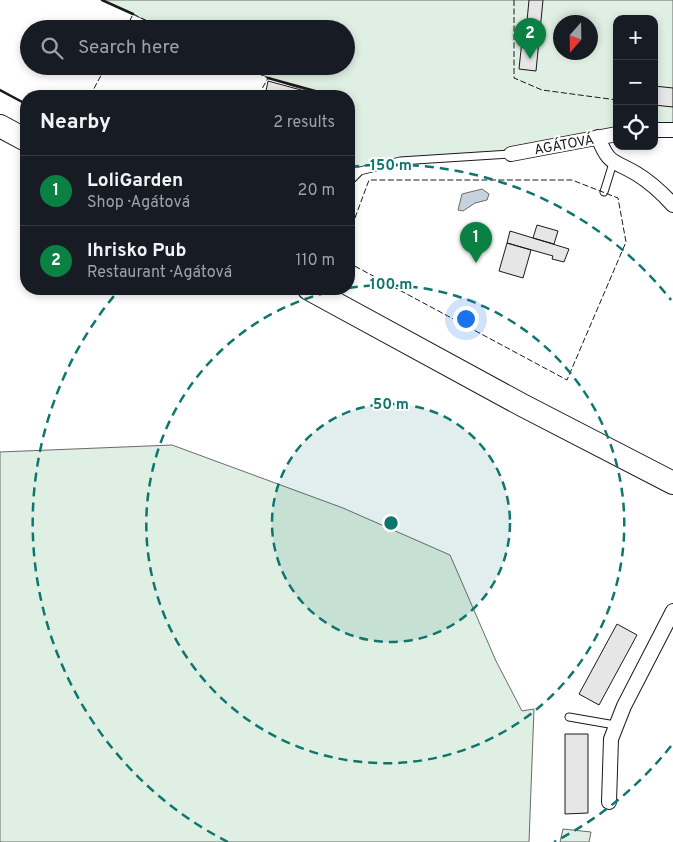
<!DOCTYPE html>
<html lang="en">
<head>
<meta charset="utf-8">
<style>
	body { margin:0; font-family:Overpass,sans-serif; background:#20242c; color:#f1f3f6 }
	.controls { position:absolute; right:15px; top:15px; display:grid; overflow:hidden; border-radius:10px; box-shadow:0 2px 8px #0003 }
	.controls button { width:45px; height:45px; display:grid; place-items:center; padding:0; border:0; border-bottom:1px solid #363941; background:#171b24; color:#f1f3f6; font:25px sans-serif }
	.compass { position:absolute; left:553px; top:15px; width:45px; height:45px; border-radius:50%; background:#171b24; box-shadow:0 2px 8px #0003; rotate:200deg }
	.you { position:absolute; left:465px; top:318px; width:18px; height:18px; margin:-12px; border:4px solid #fff; border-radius:50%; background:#1a73e8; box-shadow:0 0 0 8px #1a73e833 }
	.badge { display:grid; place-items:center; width:32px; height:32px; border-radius:50%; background:#0b8043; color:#fff; font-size:16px; font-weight:700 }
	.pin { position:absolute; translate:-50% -41px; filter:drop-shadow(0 1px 2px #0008) }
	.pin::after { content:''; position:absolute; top:26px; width:18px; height:15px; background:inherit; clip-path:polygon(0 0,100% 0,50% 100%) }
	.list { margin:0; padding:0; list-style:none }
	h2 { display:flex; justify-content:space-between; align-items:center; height:65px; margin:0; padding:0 20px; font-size:21px }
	h2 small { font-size:16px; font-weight:400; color:#9ea1a6 }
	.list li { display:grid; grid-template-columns:32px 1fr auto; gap:15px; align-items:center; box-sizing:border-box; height:70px; padding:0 20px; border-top:1px solid #363941 }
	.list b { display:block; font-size:19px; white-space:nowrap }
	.list p { margin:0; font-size:16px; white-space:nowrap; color:#9ea1a6 }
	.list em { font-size:16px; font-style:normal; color:#9ea1a6 }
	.icon { flex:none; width:28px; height:28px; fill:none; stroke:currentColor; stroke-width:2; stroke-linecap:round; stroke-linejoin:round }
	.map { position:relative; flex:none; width:673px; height:842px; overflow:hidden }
	.search { position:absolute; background:#171b24; box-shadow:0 2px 8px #0003; left:20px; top:20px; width:335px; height:55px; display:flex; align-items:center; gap:12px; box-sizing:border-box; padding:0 18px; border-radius:28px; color:#9ea1a6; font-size:19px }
	.panel { position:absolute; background:#171b24; box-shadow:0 2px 8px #0003; left:20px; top:90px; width:335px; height:205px; border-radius:20px }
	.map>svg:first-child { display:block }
	.green { fill:#e0efe3; stroke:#6a6a6a; fill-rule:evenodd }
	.water { fill:#c6d2dc; stroke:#6a6a6a }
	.building { fill:#e6e6e6; stroke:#1a1a1a }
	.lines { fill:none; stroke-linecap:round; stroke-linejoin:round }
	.lane-casing { stroke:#1a1a1a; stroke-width:9 }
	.street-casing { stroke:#1a1a1a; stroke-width:16 }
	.primary-casing { stroke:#1a1a1a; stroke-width:24 }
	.lane { stroke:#fff; stroke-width:7 }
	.street { stroke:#fff; stroke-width:14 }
	.primary { stroke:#fff; stroke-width:22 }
	.fence { stroke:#1a1a1a; stroke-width:1; stroke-dasharray:6 2.5; stroke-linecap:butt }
	.wall { stroke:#1a1a1a; stroke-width:2.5 }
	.ring { fill:none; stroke:#0f766e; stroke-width:2.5; stroke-dasharray:9 6 }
	.labels { text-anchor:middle; stroke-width:4; stroke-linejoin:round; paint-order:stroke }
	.street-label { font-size:14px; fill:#1a1a1a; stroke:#fff }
	.centre { fill:#0f766e; stroke:#fff; stroke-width:2.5 }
	.ring-label { font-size:15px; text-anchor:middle; font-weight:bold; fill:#0f766e; stroke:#fff; stroke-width:4; stroke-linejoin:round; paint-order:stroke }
</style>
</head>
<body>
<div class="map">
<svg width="673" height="842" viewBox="0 0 673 842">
	<rect width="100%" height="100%" fill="#fff"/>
	<path class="green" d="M102,0H673V130H654V19H617V134L511,154L442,157L360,171V167H349V96C313,96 274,81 242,66H346V29H164ZM560,22H590V52H560Z
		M172,445L343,508L450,555L496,661L522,711L534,709L529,842H0V452Z
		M563,829L591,832L589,842H560Z"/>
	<path class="water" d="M482,189L489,194L487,200L475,203L463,211L458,210L462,194Z"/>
	<path class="building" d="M529,0H543L536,71L519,69L524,21H527Z
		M268,81L323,96H265Z
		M654,86L673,88V107L654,105Z
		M537,225L558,231L554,244L533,238Z
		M510,231L569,249L564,262L552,259L553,256L507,243Z
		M507,243L531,250L523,278L499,271Z
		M617,624L637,635L599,705L579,694Z
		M565,734H588V813L565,814Z"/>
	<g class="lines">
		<g class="lane-casing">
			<path id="lane" d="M349,171H360
				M349,182L360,171L400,161L511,154
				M604,192L613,163
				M569,717L615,725"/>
		</g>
		<g class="street-casing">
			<path id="street" d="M654,130H673
				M598,137C609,166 614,160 637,174C650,182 662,193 673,205
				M511,154L617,134
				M609,802L611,739L624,706L673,611"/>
		</g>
		<g class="primary-casing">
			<path id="primary" d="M0,126L26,140
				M309,289L522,405L673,483"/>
		</g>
		<use href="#lane" class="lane"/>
		<use href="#street" class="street"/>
		<use href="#primary" class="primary"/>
		<path class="fence" d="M514,0V78L542,90L617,100
			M126,29L133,14L164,29
			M242,66L268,78L258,96
			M90,96L106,66
			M349,234L369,180H572L618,198L626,242L567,380L349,263"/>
		<path class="wall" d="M102,0L133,14
			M268,78L333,96
			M0,90L26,104"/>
	</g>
	<circle cx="391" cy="523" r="119" fill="#0f766e" fill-opacity=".12"/>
	<g class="ring">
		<circle cx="391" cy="523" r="119"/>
		<path d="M349 288A239 239 0 1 1 343 289"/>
		<path d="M671 746A358 358 0 0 1 554 842M228 842A358 358 0 0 1 119 290M350 167A358 358 0 0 1 671 300"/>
	</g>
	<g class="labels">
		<g class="street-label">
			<text transform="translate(564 144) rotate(-10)" y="5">AGÁTOVÁ</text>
		</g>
	</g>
	<circle cx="391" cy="523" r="8" class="centre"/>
	<g class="ring-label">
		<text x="391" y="170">150 m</text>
		<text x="391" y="289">100 m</text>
		<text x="391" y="409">50 m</text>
	</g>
</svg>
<div class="controls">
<button>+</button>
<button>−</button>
<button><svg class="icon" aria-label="locate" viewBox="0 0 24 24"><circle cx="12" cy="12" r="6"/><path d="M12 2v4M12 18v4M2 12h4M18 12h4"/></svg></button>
</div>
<svg class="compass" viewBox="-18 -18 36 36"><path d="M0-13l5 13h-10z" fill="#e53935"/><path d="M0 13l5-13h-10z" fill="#9ea1a6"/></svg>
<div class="you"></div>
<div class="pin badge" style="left:476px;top:263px">1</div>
<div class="pin badge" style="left:530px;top:59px">2</div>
<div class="search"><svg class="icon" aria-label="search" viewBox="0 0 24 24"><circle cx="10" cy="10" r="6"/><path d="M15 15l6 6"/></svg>Search here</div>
<section class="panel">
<h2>Nearby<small>2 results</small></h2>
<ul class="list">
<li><span class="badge">1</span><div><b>LoliGarden</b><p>Shop · Agátová</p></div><em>20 m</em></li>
<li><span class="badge">2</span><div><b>Ihrisko Pub</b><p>Restaurant · Agátová</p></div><em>110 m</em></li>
</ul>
</section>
</div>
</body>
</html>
